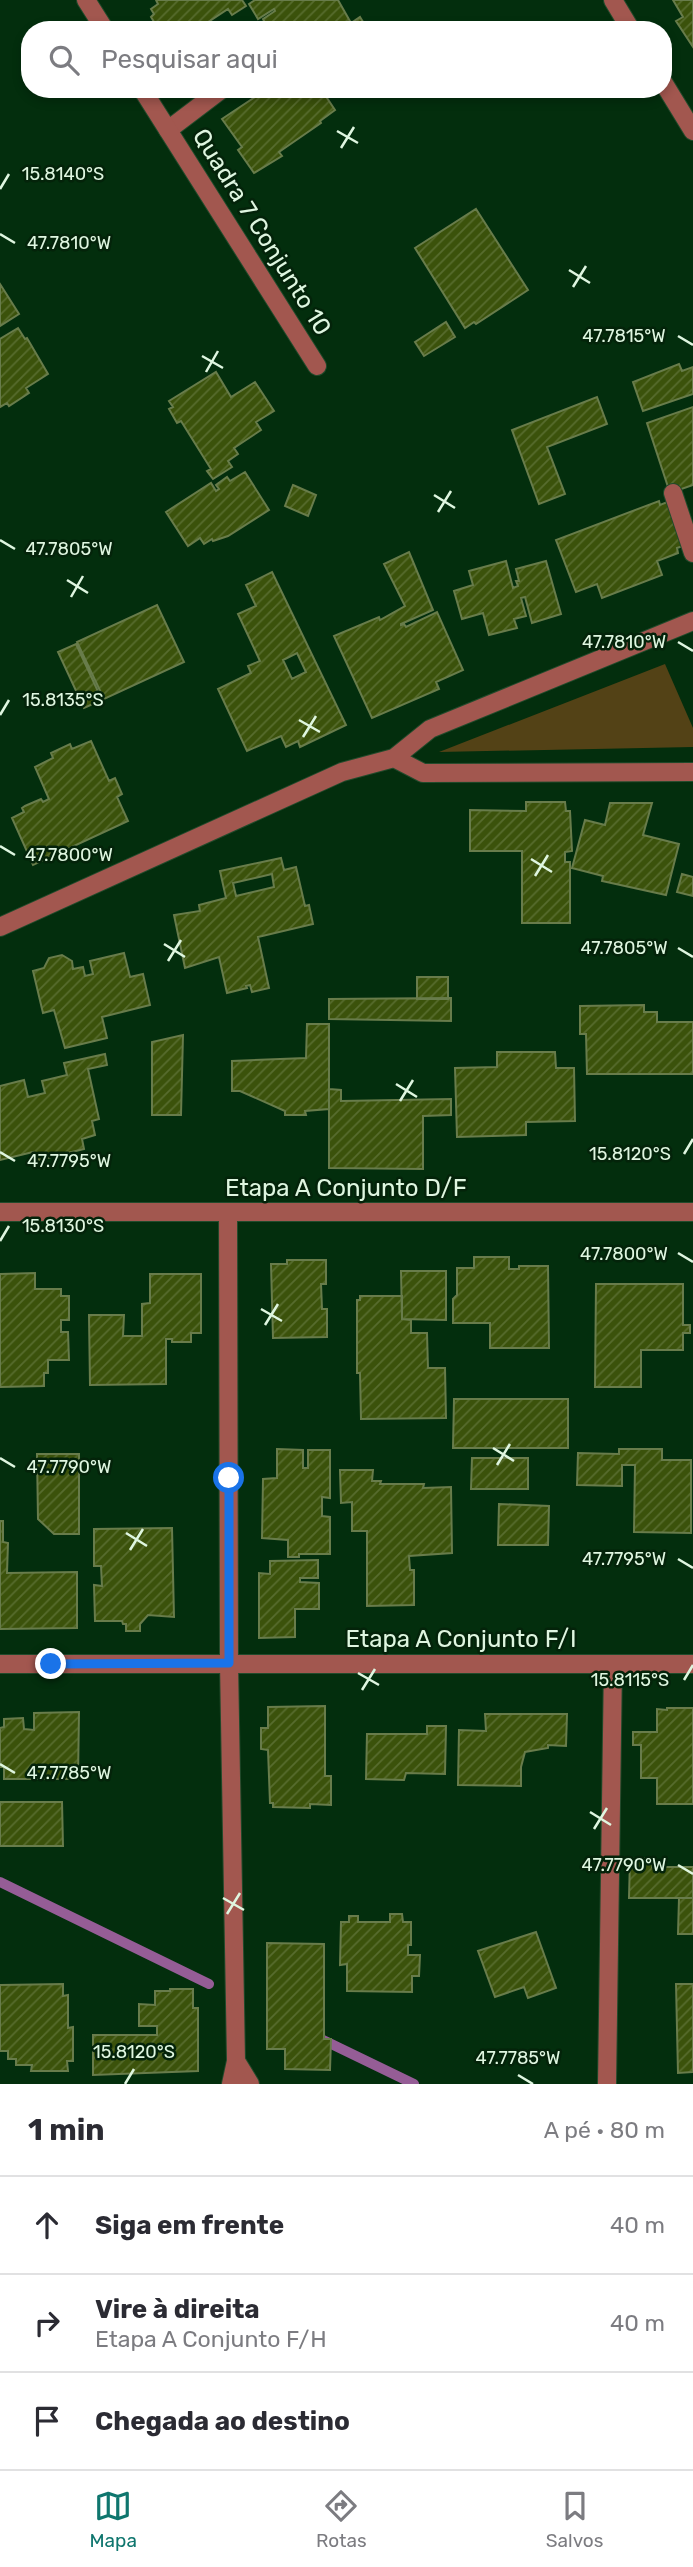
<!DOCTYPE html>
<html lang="pt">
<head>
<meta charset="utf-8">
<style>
	body { margin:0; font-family:Rubik,sans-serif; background:#f7f7f7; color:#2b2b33 }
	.stop { position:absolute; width:21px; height:21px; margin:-16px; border:5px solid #1a73e8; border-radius:50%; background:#fff }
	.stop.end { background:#1a73e8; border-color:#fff; box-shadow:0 2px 7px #0008 }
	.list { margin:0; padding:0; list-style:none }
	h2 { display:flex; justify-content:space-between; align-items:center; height:91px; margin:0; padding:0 28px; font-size:30px }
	h2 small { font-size:23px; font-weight:400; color:#7c7c81 }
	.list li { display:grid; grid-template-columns:46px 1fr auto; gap:21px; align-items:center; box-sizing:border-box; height:98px; padding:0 28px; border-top:2px solid #e1e1e2 }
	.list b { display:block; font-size:26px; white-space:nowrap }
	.list p { margin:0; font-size:23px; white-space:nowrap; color:#7c7c81 }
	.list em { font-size:23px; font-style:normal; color:#7c7c81 }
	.icon { flex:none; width:38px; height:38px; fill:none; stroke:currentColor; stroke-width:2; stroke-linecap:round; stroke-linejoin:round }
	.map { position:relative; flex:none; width:693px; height:2084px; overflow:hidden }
	.search { position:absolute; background:#fff; box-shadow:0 4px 10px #0003; left:21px; right:21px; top:21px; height:77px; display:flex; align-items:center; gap:18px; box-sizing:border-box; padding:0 24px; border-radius:28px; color:#7c7c81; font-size:26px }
	.sheet { height:385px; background:#fff }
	nav { display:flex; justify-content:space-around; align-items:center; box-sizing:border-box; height:98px; border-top:2px solid #e1e1e2; background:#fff; font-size:19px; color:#7c7c81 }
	nav a { display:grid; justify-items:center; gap:4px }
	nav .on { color:#0f766e }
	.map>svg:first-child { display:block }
	.green { fill:#534216 }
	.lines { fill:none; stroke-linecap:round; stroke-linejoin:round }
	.stream { stroke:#955d96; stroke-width:10 }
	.building { fill:url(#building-hatch); stroke:#687c4b; stroke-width:2; fill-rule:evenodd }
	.lane-casing { stroke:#224a2b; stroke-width:20 }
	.street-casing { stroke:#224a2b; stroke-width:20 }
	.lane { stroke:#a2574f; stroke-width:18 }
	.street { stroke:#a2574f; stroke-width:18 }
	.route { stroke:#1a73e8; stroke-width:9 }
	.ticks { fill:none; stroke:#dff6e0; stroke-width:2.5 }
	.labels { text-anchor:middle; stroke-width:5; stroke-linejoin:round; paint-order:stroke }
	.street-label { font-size:24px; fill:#dff6e0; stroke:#04230a }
	.ticks-label { font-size:18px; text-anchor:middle; fill:#dff6e0; stroke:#04230a; stroke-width:5; stroke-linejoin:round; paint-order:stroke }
</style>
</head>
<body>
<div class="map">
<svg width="693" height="2084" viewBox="0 0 693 2084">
	<defs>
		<pattern id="building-hatch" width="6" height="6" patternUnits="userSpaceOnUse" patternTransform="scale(1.75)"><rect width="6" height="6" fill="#3b520b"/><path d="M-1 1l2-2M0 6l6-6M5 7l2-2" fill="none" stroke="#576c2e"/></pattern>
	</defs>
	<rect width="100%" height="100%" fill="#032e0d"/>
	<path class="green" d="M665,664L693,728V747L439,752Z"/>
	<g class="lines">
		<path class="stream" d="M0,1882L209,1984
			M321,2039L414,2084"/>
	</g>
	<path class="building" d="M156,0H242L246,6L232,15L228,9L196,30H159L151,17L154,14L151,9L158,4Z
		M255,0H338L351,23L340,30H269L263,19L275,11L274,9L258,19L249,4Z
		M673,0H693V47L676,21L683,17Z
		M360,17L368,30H340L351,23Z
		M261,89H321L335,110L320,121L321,123L279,152L282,156L254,173L238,150L242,147L222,119L255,97L254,94Z
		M476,209L528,290L476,324L474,322L465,328L415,248Z
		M0,284L19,314L0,326Z
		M446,322L455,337L424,356L415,342Z
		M18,328L25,339L27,338L48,374L26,388L29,393L9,406L7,403L0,407V339Z
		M679,364L682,371L693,367V394L643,411L633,382Z
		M216,372L231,397L255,382L274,411L256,422L261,430L234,448L238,454L228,461L232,467L213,479L207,471L211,469L181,421L177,423L169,409L173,407L169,401Z
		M597,397L607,424L547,447L565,494L539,504L512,430Z
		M693,407V485L670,493L647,423Z
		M245,472L269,510L228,536L213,541L212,539L204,544L200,538L188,546L166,512L211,483L216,491L219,489L216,485L227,477L230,481Z
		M293,485L316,495L308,516L285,506Z
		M659,501L660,505L670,501L686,545L677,548L678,553L657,561L662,575L602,598L597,584L576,592L556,540Z
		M409,552L433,610L401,624V625L404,624L406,627L437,612L463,670L436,682L439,689L372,718L334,636L379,617L380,620L405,606L384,564Z
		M506,561L513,588L518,586L516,581H519L516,569L546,561L561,614L532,623L525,597L521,598L526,616L514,619L517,628L489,635L483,613L462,619L454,591L473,585L469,571Z
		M272,572L346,725L300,747L298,741L286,747L281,736L247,751L218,689L251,673L248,666L260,661L238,614L256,606L246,585ZM297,653L306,672L292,679L283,660Z
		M157,605L184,662L104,699L77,642Z
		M76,644L102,700L84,708L58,652Z
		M91,741L109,781L115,778L122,794L117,797L128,821L33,865L12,818L24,812L22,808L25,806L41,799L43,802L49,799L35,767L53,758L51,753L70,744L72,749Z
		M526,802H565L566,811H570L572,851L565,852V862H570V923H522V851H470V810L526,811Z
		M610,803H652L643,835L679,844L666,895L602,881L603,876L572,868L585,820L605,825Z
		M281,858L284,870L296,867L305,906L309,905L313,924L258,937L269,988L252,992L250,985L246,986L247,988L227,993L219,957L185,968L174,915L200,911L199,905L226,898L220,871ZM272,874L274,887L236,896L233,883Z
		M682,874L693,877V896L677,892Z
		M124,953L130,977L143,974L150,1005L102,1017L107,1038L65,1048L54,1010L43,1013L33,971L44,968L49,958L62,955L72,961L73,969L83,967L85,976L93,974L90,961Z
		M417,977H448V999H417Z
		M451,998V1021L329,1019V999Z
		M644,1005V1012H657V1022H693V1074H587L586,1034H580V1006Z
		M307,1024H329V1109L305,1111L306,1115H285V1111L240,1091H232V1061L306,1058Z
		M183,1035L181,1115H152V1042Z
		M497,1052H555L556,1068H574L575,1121L526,1122V1135L457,1137L455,1068L497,1067Z
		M105,1054L107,1065L88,1069L99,1119L92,1121L95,1135L82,1139L84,1149L35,1161L33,1152L0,1160V1086L24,1080L28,1097L45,1093L42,1081L67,1075L64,1063Z
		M329,1089L341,1090V1101L451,1099V1115L423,1116V1169L329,1168Z
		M474,1257H509V1269H519V1266H548L549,1348H490V1323H453V1299L457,1295V1268H474Z
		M287,1260H326V1284H321L322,1309H327V1337L273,1338L271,1264H287Z
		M401,1271H446V1320L402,1319Z
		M35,1273V1289H61V1296H69V1320H61V1332H68L69,1360H48V1373H44V1386L0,1387V1274Z
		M150,1274H201V1333H191V1342H172V1339H166V1384L90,1385L89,1315H124L123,1336H142V1304L150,1303Z
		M596,1284H683V1325H690V1333H683V1350H641V1387H595Z
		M360,1296H402V1319L411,1320V1333H427L428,1368H445L446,1418L361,1419L360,1373H357V1300H360Z
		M454,1399H568V1448H453Z
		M277,1449L303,1450V1468H308V1450H330V1498L322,1497V1516L330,1517V1554H299V1557H288V1540L262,1538L263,1479L277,1478Z
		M619,1449H662V1460H691V1533L634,1532L635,1465H622V1486L577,1485L578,1453L619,1454Z
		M37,1454H79V1534H54L38,1519Z
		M472,1458H528V1489H471Z
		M340,1470H373L372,1481H381L380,1484H424L423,1488L451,1487L452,1553L409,1556L410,1570H414V1605L367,1606V1531H352V1502L341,1503Z
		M499,1504L549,1506L548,1545H498Z
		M0,1521H3V1542L8,1543L7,1573L77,1572V1628L0,1629Z
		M172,1528L174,1617L148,1615L140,1624V1631H126V1624H123L122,1621H95L94,1585L102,1586L101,1566H94V1529Z
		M318,1560V1578H300V1582L319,1583V1609H295V1637L259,1638V1573L270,1574V1561Z
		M325,1706V1776H331V1805L310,1804V1808L273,1807V1803H270L268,1750L261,1749V1728H268V1707Z
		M667,1708H693V1804H657V1778H641V1745H633V1732H657V1709L667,1710Z
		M79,1712L78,1779H4V1767H0V1728L4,1727V1719L23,1718L24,1729L34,1730V1713Z
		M485,1714H567L566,1746L548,1745V1748L525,1752L521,1767V1786L458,1785L459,1730L486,1731Z
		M427,1726H446L445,1774L406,1773L404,1780L366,1779L367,1734H427Z
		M0,1802H62L63,1846H0Z
		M652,1858V1867H693V1898H629L630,1859Z
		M679,1898H693V1934H678Z
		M390,1914H402L403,1922H411V1945H408V1955H420L419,1976H412V1992L347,1991V1964L340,1965L341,1922H349V1916H358V1922H390Z
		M536,1932L556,1988L528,1998L524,1987L495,1997L478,1951Z
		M267,1943L324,1944V2039H331L330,2070L285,2069V2049H267Z
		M63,1984V1996L68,1995V2028L73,2027V2061H67L68,2071H31L32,2065H16V2059H8V2051H0V1985Z
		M676,1984H693V2072L678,2073Z
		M170,1989H193V2008H198V2071L93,2075V2035H157V2026H139V2004L155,2005V1991H170Z"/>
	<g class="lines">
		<g class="lane-casing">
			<path id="lane" d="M168,130L222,89
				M673,493L693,553"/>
		</g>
		<g class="street-casing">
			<path id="street" d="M86,0L105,30
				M613,0L631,30
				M663,82L693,131
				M142,89L317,366
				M394,758L423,773L693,772
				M0,927L342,772L394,758L430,729L693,621
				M0,1212H693
				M228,1213L229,1663L236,2061L231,2084
				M0,1664H693
				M236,2061L250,2084
				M607,2084L613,1664"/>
		</g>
		<use href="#lane" class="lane"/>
		<use href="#street" class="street"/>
	</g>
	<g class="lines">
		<path class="route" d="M51,1664L229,1663V1478"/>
	</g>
	<path class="ticks" d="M337,131L358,143M341,148L354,127M0,189L9,174M0,234L15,243M569,270L590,283M573,287L586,266M678,336L693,345M202,356L223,368M206,372L218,351M434,495L455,508M438,512L451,491M0,540L15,549M67,580L88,593M71,597L83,576M678,642L693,651M0,715L9,700M299,720L320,732M303,737L316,716M0,846L15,855M531,859L552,872M535,876L548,855M164,944L185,957M678,948L693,957M168,961L181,940M396,1084L417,1097M400,1101L413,1080M0,1152L15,1161M684,1154L693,1139M0,1241L9,1226M678,1253L693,1262M261,1309L282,1321M265,1325L278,1304M493,1448L514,1461M0,1458L15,1467M497,1465L510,1444M126,1533L147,1546M130,1550L143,1529M678,1559L693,1568M358,1673L379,1685M684,1680L693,1665M362,1690L375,1669M0,1764L15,1773M590,1812L611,1825M594,1829L607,1808M678,1865L693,1874M223,1898L244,1910M227,1914L240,1893M518,2075L533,2084M125,2084L134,2069"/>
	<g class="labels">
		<g class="street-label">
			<text transform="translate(262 232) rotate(58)" y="8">Quadra 7 Conjunto 10</text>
			<text x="346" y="1196">Etapa A Conjunto D/F</text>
			<text x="461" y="1647">Etapa A Conjunto F/I</text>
		</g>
	</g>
	<g class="ticks-label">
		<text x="63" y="180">15.8140°S</text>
		<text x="69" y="249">47.7810°W</text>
		<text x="624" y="342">47.7815°W</text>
		<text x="69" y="555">47.7805°W</text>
		<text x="624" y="648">47.7810°W</text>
		<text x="63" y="706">15.8135°S</text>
		<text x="69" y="861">47.7800°W</text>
		<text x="624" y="954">47.7805°W</text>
		<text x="630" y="1160">15.8120°S</text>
		<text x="69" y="1167">47.7795°W</text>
		<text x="63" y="1232">15.8130°S</text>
		<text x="624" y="1260">47.7800°W</text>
		<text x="69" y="1473">47.7790°W</text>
		<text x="624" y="1565">47.7795°W</text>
		<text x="630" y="1686">15.8115°S</text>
		<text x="69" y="1779">47.7785°W</text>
		<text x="624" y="1871">47.7790°W</text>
		<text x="134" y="2058">15.8120°S</text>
		<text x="518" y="2064">47.7785°W</text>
	</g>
</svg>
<div class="stop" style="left:229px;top:1478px"></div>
<div class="stop end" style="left:51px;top:1664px"></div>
<div class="search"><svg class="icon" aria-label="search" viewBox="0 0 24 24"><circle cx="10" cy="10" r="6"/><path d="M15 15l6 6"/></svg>Pesquisar aqui</div>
</div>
<section class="sheet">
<h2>1 min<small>A pé · 80 m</small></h2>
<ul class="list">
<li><svg class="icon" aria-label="ahead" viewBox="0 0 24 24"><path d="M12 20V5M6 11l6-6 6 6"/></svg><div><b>Siga em frente</b></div><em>40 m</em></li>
<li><svg class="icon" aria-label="right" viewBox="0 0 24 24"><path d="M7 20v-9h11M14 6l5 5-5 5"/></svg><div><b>Vire à direita</b><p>Etapa A Conjunto F/H</p></div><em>40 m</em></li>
<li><svg class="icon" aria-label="arrive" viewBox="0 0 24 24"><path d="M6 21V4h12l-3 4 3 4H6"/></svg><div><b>Chegada ao destino</b></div></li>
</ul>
</section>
<nav>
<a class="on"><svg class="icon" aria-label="map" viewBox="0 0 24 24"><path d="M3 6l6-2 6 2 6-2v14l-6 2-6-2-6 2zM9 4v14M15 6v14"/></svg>Mapa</a>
<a><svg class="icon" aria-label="directions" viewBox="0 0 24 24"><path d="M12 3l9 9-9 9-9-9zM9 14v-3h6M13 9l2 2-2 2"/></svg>Rotas</a>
<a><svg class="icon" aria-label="saved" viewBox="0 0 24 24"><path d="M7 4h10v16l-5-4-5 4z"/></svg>Salvos</a>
</nav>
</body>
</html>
